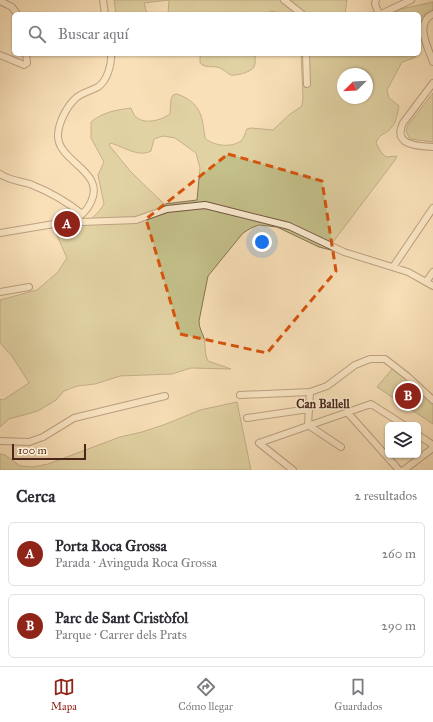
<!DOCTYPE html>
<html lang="es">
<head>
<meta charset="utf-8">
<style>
	body { margin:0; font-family:"IM FELL Great Primer",serif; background:#f7f7f7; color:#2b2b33 }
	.controls { position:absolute; right:12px; bottom:12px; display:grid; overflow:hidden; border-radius:6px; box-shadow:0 1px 3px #0004 }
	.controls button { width:36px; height:36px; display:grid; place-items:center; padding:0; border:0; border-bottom:1px solid #e1e1e2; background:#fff; color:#2b2b33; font:20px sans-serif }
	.compass { position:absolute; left:337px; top:68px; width:36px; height:36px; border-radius:50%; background:#fff; box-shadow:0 1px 3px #0004; rotate:246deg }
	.scale { position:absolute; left:12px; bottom:10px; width:74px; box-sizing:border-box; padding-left:4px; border:2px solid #4a271a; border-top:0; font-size:11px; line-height:14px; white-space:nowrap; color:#4a271a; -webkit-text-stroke:3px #fbebd1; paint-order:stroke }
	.you { position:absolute; left:262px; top:242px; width:14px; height:14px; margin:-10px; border:3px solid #fff; border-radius:50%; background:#1a73e8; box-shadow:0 0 0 6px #1a73e833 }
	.badge { display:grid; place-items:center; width:26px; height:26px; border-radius:50%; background:#8f2418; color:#fff; font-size:13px; font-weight:700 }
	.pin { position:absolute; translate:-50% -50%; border:2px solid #fff; box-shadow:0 1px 4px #0006 }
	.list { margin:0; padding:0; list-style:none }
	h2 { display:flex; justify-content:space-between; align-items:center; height:52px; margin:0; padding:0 16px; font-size:17px }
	h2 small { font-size:13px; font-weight:400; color:#7c7c81 }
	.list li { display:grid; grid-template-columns:26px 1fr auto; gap:12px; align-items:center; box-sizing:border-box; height:64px; margin:0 8px 8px; padding:0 8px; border:1px solid #e1e1e2; border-radius:6px }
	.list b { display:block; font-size:15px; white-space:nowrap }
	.list p { margin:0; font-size:13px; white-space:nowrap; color:#7c7c81 }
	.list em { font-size:13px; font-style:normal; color:#7c7c81 }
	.icon { flex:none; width:22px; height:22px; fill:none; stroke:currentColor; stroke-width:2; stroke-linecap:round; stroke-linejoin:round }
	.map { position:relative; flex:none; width:433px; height:470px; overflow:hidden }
	.search { position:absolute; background:#fff; box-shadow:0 1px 3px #0004; left:12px; right:12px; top:12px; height:44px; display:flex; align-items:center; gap:10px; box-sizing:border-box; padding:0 14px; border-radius:6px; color:#7c7c81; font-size:15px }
	.sheet { height:196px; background:#fff }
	nav { display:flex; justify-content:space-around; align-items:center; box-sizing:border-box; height:56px; border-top:1px solid #e1e1e2; background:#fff; font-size:11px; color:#7c7c81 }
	nav a { display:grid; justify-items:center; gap:2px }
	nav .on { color:#8f2418 }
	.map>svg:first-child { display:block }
	.green { fill:#c4c08a; stroke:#877452; fill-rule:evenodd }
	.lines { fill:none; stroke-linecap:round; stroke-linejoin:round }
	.minor-casing { stroke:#765542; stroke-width:8 }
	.minor { stroke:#fbebd1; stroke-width:6 }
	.marked { fill:none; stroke:#d8540d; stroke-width:3; stroke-dasharray:8 5; stroke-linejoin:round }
	.labels { text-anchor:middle; stroke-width:3; stroke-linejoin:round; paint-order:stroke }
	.neighbourhood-label { font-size:12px; font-weight:bold; fill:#4a271a; stroke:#fbebd1 }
</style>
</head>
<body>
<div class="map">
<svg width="433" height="470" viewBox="0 0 433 470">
	<rect width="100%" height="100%" fill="#f9e0b8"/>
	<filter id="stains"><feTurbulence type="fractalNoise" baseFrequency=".005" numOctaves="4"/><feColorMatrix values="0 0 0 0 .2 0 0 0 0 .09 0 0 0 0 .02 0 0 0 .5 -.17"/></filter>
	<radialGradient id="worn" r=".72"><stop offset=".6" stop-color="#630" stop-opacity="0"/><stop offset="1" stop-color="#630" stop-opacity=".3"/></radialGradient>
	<path class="green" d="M114,0H347L345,14H281L272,11L265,14H168L169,0L144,3L147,14H116Z
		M433,2V10L423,15L419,20V14H392L401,9Z
		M200,54H255C255,58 256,63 254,67C251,72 237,76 231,75C226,73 223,68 217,67C211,66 205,68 200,63Z
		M301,54H418L414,58L402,62L387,90L389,98L399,106C398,112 396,123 392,127C387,134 378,134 376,143L380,151L386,157L397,156L395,160L333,242L331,245V250L319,247L277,227L259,225L251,228L243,233L208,276L199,321C199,328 202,332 204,338C206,346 204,353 208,361L231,369L191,368L172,374L120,376L95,384L77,386L64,391L56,400L38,411L9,419L0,427V399L3,400L29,383L12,356L0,343V300L37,290L58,272L67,258L55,231C77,227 92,224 104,204L98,175L104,162L91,138V122C103,112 116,110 131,108C132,111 134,115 136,117C145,125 162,120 170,114L171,99L173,95L177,94C201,103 202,115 205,138C213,146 231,148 241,141C244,138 245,133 247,129L251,128L273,130L290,114L302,106L303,97ZM343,74H367V98H343ZM163,136L175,138L196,153L200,168L197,200L164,204L131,172L109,145L110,143C123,146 138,158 151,151L154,139Z
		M433,93V142L410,139L406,131L408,125Z
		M393,368L433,403V424L377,387Z
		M237,402L251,470H0V454L5,455L20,466L33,467L48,464L120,437L142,432L166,424L200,410Z"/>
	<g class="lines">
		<g class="minor-casing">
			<path id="minor" d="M103,0L105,14
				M284,0L302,14
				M376,0L375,4L379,14
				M0,1L12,7L17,14
				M381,14L411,0
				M433,14C414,23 428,47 433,62
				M306,54L307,84
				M0,55L24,65L27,63L26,54
				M433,83L403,123C392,146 419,146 433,147
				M0,174C9,180 19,181 30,184C50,192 65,200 82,214
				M78,218L81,222L136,220L167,209L205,205L289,226L344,252L408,272L433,286
				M0,233L72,221C80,217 87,211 91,202C106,171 58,162 58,136C58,123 67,106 76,98C83,92 91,91 98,87C107,81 112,64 111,54
				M393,267L433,208
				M426,282L433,272
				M0,292L29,287
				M310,392L308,425L341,447
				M240,395L310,392L327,386L355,365L370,359H385L407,376L433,400
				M347,412L399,470
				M247,418L309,409
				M418,435L433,445
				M0,441L29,442L43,437L74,418L165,396
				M259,443L371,404L404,425
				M259,443L293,470
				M404,470L433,448"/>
		</g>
		<use href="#minor" class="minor"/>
	</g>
	<path d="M0 0H433V470H0ZM228,154L322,181L336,271L267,353L180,334L146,219Z" fill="#f9e0b8" fill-opacity=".55" fill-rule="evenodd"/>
	<path class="marked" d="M228,154L322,181L336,271L267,353L180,334L146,219Z"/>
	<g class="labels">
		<g class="neighbourhood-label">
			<text x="323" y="408">Can Ballell</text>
		</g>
	</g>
	<rect width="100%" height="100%" filter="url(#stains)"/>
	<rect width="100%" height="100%" fill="url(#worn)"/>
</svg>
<div class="controls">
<button><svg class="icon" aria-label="layers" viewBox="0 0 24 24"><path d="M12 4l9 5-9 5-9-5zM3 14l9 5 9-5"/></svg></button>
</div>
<svg class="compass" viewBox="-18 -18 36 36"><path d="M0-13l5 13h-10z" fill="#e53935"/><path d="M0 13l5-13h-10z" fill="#7c7c81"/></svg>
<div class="scale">100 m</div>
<div class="you"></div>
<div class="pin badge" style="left:67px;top:224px">A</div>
<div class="pin badge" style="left:408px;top:396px">B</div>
<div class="search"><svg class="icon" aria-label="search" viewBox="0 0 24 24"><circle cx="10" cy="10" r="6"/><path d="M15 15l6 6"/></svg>Buscar aquí</div>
</div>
<section class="sheet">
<h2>Cerca<small>2 resultados</small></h2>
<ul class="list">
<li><span class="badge">A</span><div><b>Porta Roca Grossa</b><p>Parada · Avinguda Roca Grossa</p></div><em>260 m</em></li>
<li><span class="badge">B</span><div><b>Parc de Sant Cristòfol</b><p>Parque · Carrer dels Prats</p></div><em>290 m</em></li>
</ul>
</section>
<nav>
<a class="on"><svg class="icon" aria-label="map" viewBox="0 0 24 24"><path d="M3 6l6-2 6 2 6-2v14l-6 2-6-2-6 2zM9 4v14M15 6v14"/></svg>Mapa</a>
<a><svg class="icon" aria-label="directions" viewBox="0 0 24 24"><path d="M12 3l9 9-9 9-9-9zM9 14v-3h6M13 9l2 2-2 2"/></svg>Cómo llegar</a>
<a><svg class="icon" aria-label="saved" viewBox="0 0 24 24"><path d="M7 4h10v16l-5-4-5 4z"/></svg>Guardados</a>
</nav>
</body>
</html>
